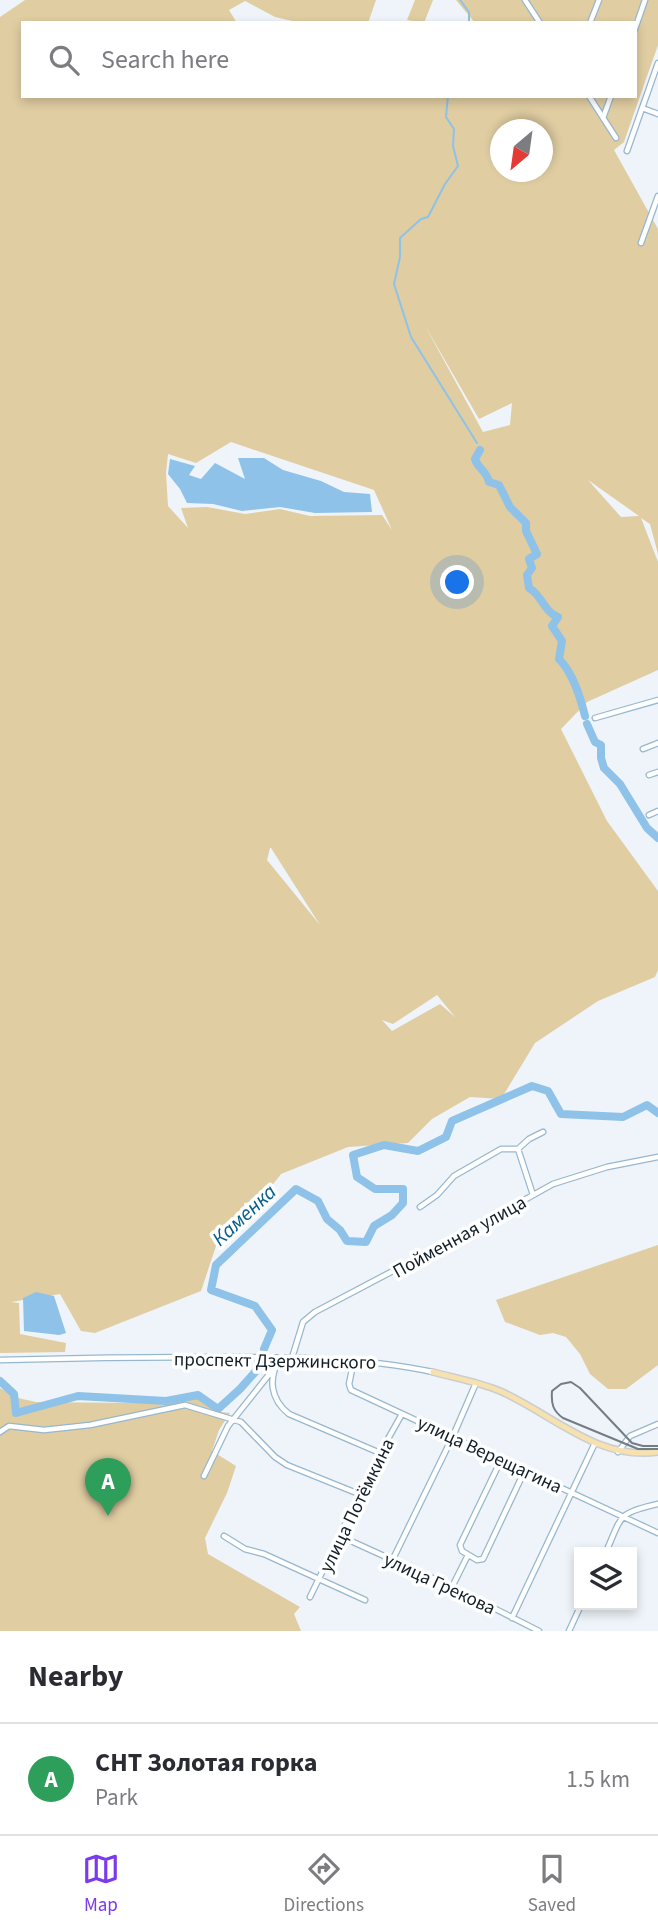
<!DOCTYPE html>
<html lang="en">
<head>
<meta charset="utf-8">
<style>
	body { margin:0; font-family:"Source Sans 3",sans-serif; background:#f7f7f7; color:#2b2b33 }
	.controls { position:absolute; right:21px; bottom:21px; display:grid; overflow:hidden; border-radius:0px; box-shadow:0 4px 10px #0003 }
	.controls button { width:63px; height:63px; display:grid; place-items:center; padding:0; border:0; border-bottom:2px solid #e1e1e2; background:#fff; color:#2b2b33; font:35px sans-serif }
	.compass { position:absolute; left:490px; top:119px; width:63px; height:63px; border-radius:50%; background:#fff; box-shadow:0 4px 10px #0003; rotate:209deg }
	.you { position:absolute; left:458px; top:583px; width:24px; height:24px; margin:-18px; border:5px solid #fff; border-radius:50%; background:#1a73e8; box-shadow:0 0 0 10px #1a73e833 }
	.badge { display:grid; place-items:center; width:46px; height:46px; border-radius:50%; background:#7c3aed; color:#fff; font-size:23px; font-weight:700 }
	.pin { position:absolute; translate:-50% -58px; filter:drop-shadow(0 2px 4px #0008) }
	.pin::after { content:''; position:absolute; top:37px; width:24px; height:21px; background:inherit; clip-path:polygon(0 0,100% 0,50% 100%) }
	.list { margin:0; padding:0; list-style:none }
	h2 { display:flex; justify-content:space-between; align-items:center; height:91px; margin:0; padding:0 28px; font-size:30px }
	h2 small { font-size:23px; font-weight:400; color:#7c7c81 }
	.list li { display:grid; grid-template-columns:46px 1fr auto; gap:21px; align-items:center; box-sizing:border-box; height:112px; padding:0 28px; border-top:2px solid #e1e1e2 }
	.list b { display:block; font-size:26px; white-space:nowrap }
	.list p { margin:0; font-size:23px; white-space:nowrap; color:#7c7c81 }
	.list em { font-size:23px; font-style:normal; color:#7c7c81 }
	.icon { flex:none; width:38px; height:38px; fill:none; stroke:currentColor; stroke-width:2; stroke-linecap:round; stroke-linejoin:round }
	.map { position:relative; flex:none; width:658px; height:1631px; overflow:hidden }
	.search { position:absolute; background:#fff; box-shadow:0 4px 10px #0003; left:21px; right:21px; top:21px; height:77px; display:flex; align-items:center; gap:18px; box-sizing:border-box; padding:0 24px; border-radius:0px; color:#7c7c81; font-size:26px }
	.sheet { height:203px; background:#fff }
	nav { display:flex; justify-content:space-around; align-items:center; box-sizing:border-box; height:98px; border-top:2px solid #e1e1e2; background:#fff; font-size:19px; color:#7c7c81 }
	nav a { display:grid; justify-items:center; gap:4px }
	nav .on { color:#7c3aed }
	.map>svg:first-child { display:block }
	.green { fill:#e0cda2; fill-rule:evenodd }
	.water { fill:#8fc2e8 }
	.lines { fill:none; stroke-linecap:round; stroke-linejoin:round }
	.stream { stroke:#8fc2e8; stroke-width:2 }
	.river { stroke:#8fc2e8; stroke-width:8 }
	.minor-casing { stroke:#97b7cf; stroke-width:7 }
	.major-casing { stroke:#cbcecf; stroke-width:8 }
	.minor { stroke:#fff; stroke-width:4.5 }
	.major { stroke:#f6e1af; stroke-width:5 }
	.tram { stroke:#737d84; stroke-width:2 }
	.labels { text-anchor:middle; stroke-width:7; stroke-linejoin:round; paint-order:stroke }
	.street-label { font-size:19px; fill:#121e27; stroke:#fff }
	.water-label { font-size:21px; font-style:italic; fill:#005c8b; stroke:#fff }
</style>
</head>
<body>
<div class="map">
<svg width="658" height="1631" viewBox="0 0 658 1631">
	<rect width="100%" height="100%" fill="#eef4f9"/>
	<path class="green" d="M25,0H376L368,23H301L275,17L245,1L229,10L237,23H23V96H635V23H475L456,0H658V45L624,142L614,150L658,229V554L650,524L641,518L658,562V670L587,702L561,729L607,821L658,891V970L655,977L598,1001L535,1043L501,1099L470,1097L432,1119L408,1143L348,1147L281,1174L260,1201L244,1203V1211L220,1234L201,1291L95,1333L81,1331L60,1294L11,1302L19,1303L20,1334L66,1343L65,1352L0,1353V17ZM500,130H542V172H500ZM424,324L479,419L512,403L510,425L483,432ZM231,442L374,490L392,530L382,515L310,516L280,509L245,514L207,507L181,508L188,528L168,506L166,473L168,454L196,463ZM588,480L639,516L621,517ZM270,848H271L320,925L267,860ZM437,995L455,1017L440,1004L392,1031L382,1020L393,1024Z
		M415,0H433L424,23L407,20Z
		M658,1245V1365L626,1389H608L590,1374L580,1354L566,1337L553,1333L540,1335L505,1322L496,1300Z
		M0,1388L18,1398L36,1402L132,1403L199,1394L221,1412L230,1413L219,1430L212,1451L236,1466L227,1493L205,1538L208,1554L300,1607L294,1614L301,1631H0Z"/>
	<path class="water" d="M238,458H264L283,470L321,481L344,492L370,494L372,512L315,513L280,507L242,511L213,504L187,503L180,489L168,474L170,459L195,466L189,475L201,479L215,463L245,479Z
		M36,1292L54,1296L66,1333L59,1335L24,1331L23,1298Z"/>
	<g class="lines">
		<path class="stream" d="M460,0L469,12V23
			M448,96L446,117L454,129L453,146L458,166L445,184L428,217L421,219L400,238V257L394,284L411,337L477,443"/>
		<path class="river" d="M480,450L475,459C478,469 487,471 489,482L499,485L510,507L526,523V531L537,554L529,559L532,568L527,575L529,588C541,594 544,612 558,617L552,626L562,641L559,659C573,673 580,696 585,716
			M587,724L595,742L601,745V758L604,768L620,784L647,828L658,838
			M264,1349L272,1330L255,1306L211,1290L216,1265L296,1189L318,1201L327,1219L340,1230L347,1241L366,1242L374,1226L392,1215L403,1203V1189H375L357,1177L353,1155L384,1145L418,1151L446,1137L452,1121L532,1086L548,1091L561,1114L623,1117L647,1105L658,1113
			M0,1381L14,1394L16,1413L78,1396L166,1401L198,1395L218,1409L240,1389L257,1370"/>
		<g class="minor-casing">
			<path id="minor" d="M525,0L540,23
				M590,23L599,0
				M635,29L645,0
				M589,96L616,138
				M642,108L658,114
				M603,118L611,96
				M627,151L658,63
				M641,243L658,196
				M595,718L658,700
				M643,749L658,743
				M649,775L658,772
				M649,815L658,811
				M518,1149L533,1195
				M420,1207L437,1195L454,1176L501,1149H518L529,1139L543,1132
				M280,1358C268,1378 270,1399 289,1414L380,1453
				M292,1358L303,1322L315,1312L465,1233L553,1184L607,1167L658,1157
				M0,1360C71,1358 143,1357 214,1357C288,1357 361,1357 433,1372
				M354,1360L349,1384L351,1390L658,1533
				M0,1432L9,1426L44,1430L90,1425L185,1405L241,1422L275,1457L287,1465L359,1494
				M618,1452L630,1436L658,1424
				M501,1460L460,1545L462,1551L477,1560L483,1559L525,1470
				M204,1476L228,1426L271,1372
				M224,1536L245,1549L264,1554L365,1600
				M340,1536L452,1587L539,1631
				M606,1552C622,1516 617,1513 658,1504
				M392,1561L453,1436L476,1383
				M452,1587L468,1555
				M310,1597L380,1453L402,1414
				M512,1618L595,1443
				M569,1631L581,1605"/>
		</g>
		<g class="major-casing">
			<path id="major" d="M433,1372C455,1378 479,1382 500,1391C552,1414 598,1461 658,1452"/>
		</g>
		<use href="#minor" class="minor"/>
		<use href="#major" class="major"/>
		<path class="tram" d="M658,1446H643L632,1443L580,1388L571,1382L561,1384L552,1391C551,1404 553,1411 563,1418L638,1449H658"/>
	</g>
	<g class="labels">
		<g class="street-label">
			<text transform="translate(459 1236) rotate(-29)" y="7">Пойменная улица</text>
			<text transform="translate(275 1360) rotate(1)" y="7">проспект Дзержинского</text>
			<text transform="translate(490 1454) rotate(25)" y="7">улица Верещагина</text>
			<text transform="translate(356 1505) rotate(-64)" y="7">улица Потёмкина</text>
			<text transform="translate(440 1583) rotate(25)" y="7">улица Грекова</text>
		</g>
		<g class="water-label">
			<text transform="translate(244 1215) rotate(-43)" y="7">Каменка</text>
		</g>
	</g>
</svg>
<div class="controls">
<button><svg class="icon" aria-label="layers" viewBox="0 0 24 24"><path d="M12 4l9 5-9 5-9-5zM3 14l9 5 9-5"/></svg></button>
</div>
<svg class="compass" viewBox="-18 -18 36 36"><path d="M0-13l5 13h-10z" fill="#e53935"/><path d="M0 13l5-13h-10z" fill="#7c7c81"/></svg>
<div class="you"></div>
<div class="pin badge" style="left:108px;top:1516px;background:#2e9e5b">A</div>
<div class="search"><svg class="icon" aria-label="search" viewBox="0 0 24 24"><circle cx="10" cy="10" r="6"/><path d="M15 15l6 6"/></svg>Search here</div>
</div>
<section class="sheet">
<h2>Nearby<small></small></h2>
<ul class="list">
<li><span class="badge" style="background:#2e9e5b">A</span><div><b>СНТ Золотая горка</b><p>Park</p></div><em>1.5 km</em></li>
</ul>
</section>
<nav>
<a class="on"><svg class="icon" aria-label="map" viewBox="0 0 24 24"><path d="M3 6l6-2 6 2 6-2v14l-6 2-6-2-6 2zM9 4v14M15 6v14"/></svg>Map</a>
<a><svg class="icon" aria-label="directions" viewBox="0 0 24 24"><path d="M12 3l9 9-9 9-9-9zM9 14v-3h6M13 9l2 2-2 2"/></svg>Directions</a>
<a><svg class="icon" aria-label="saved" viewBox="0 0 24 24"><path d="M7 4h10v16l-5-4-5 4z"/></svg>Saved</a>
</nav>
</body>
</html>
